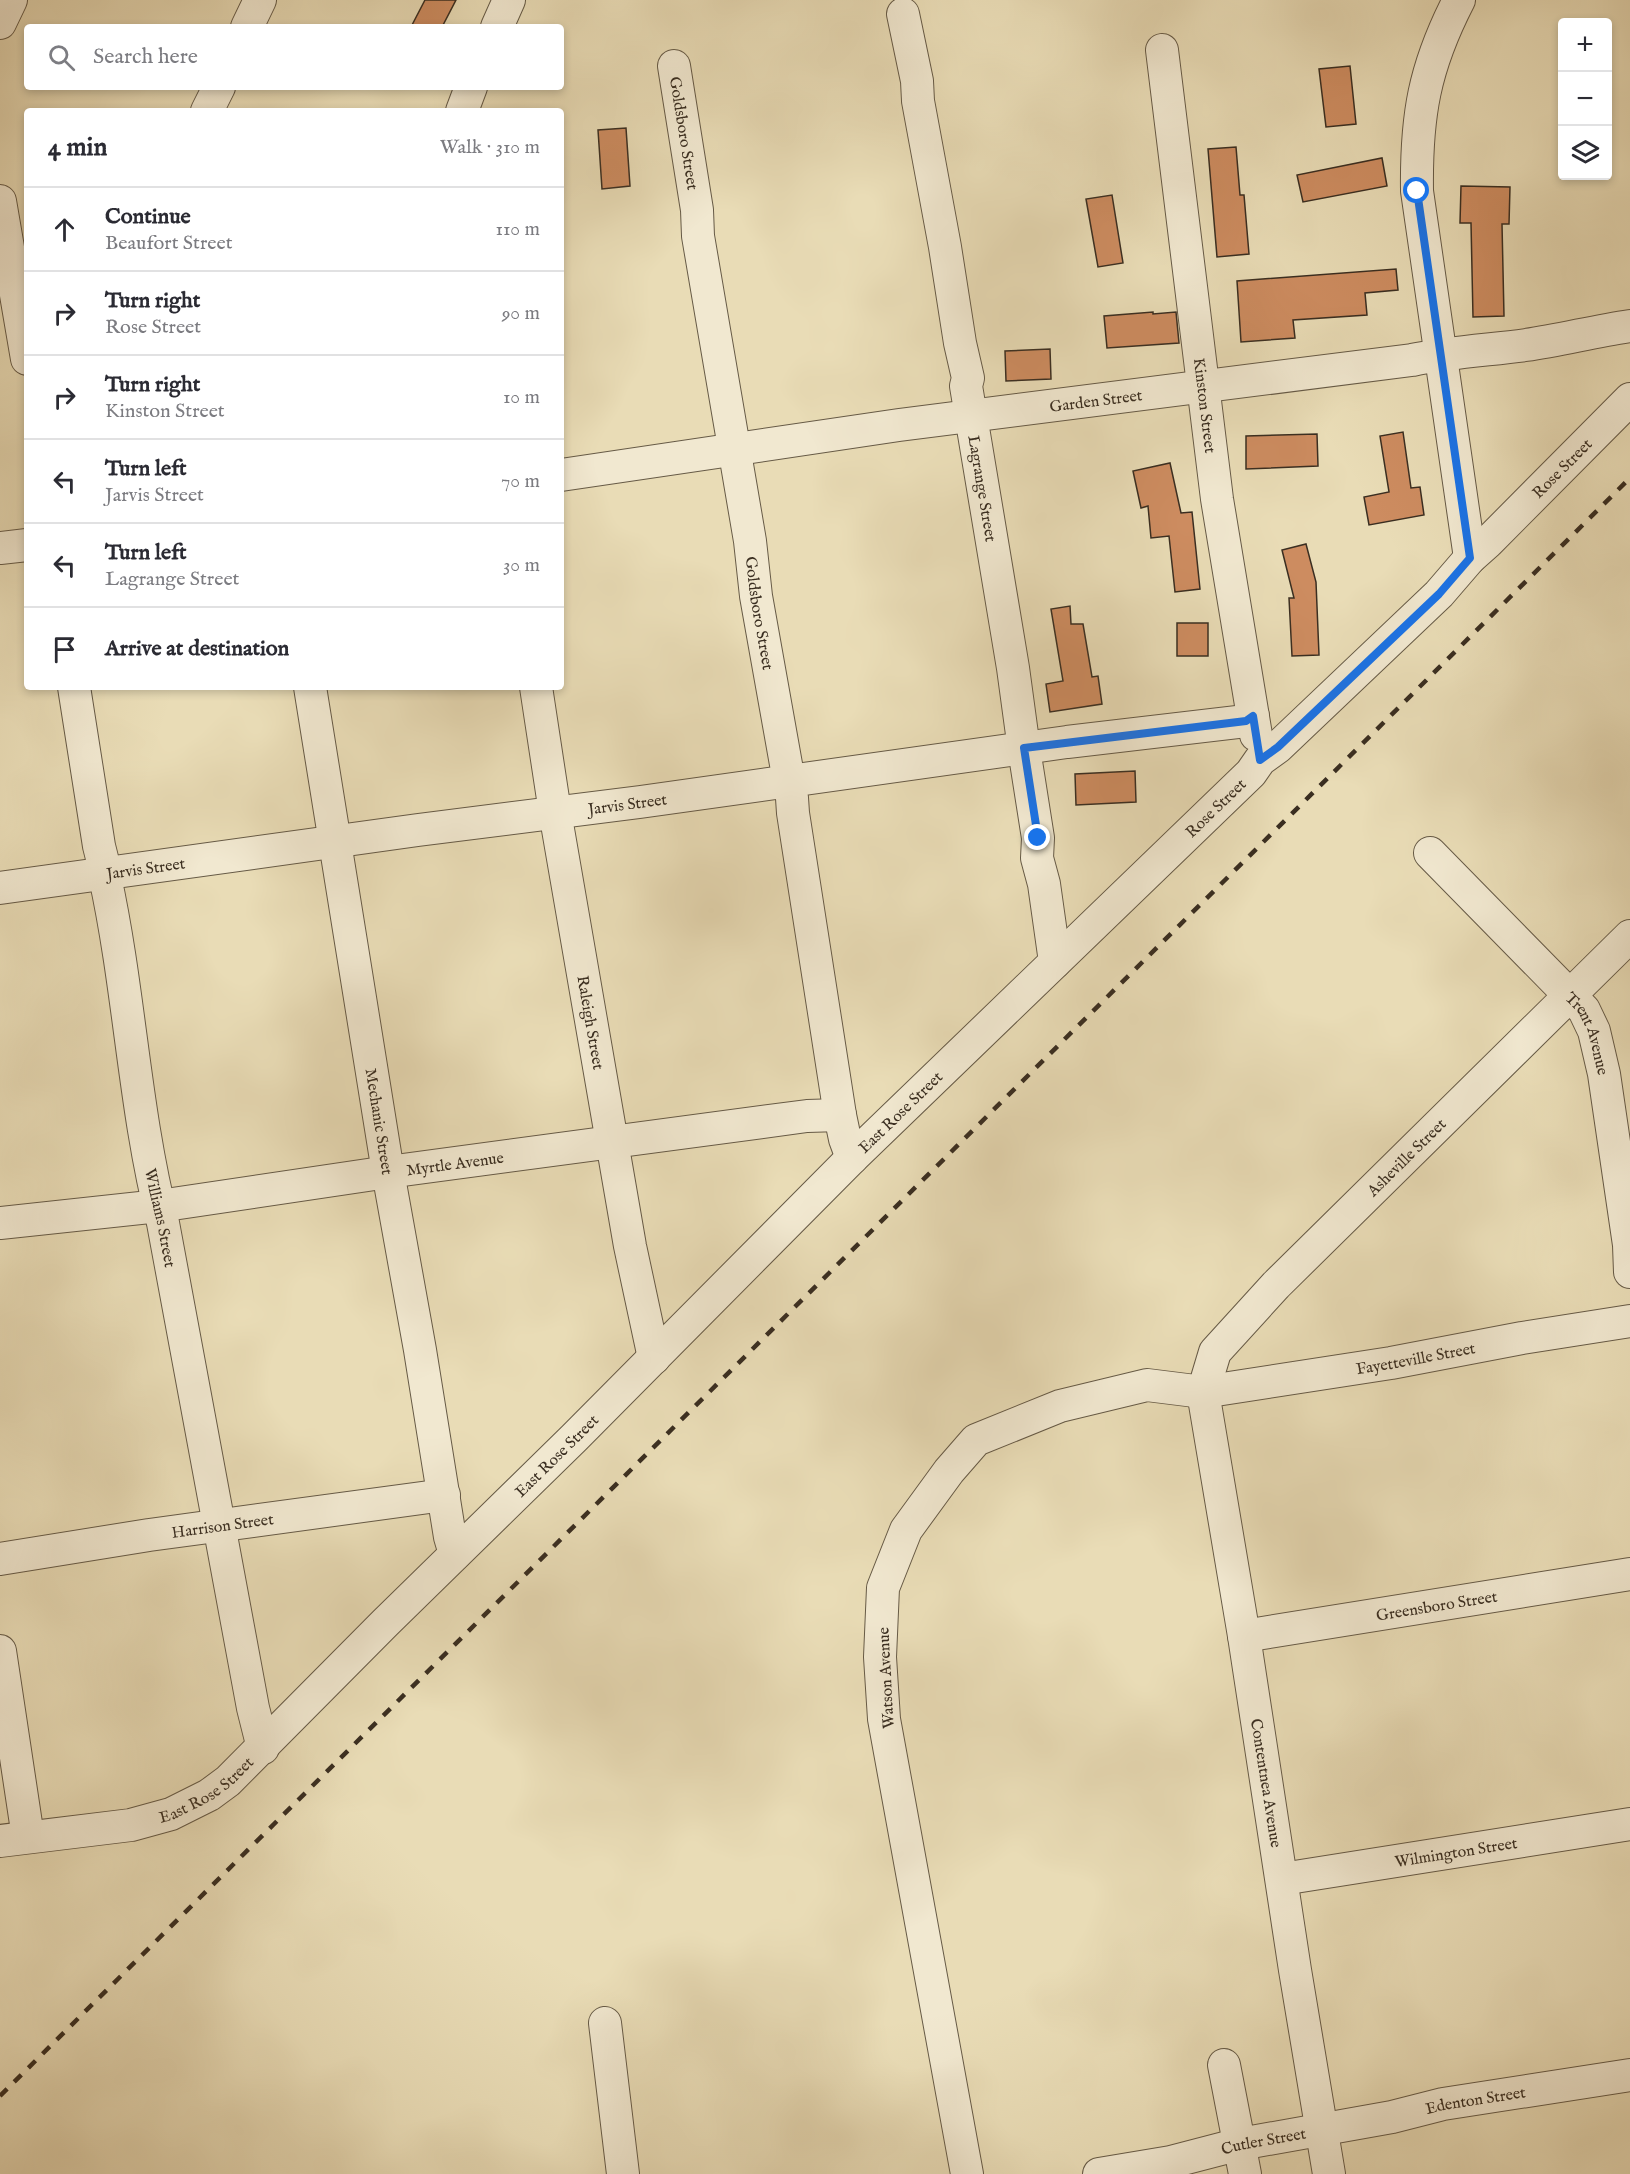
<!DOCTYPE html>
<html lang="en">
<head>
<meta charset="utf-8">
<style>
	body { margin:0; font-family:"IM FELL English",serif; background:#f2f2f3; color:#2b2b33 }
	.controls { position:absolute; right:18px; top:18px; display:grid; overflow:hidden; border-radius:6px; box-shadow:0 3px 9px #0003 }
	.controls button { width:54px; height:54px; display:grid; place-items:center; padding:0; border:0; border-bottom:2px solid #e1e1e2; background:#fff; color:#2b2b33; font:30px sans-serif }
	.stop { position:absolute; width:18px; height:18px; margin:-14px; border:4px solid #1a73e8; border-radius:50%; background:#fff }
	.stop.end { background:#1a73e8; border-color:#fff; box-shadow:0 2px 6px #0008 }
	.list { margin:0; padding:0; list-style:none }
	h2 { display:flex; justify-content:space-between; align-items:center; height:78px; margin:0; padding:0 24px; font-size:26px }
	h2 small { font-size:20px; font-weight:400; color:#7c7c81 }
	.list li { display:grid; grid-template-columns:39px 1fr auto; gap:18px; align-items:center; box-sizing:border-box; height:84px; padding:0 24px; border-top:2px solid #e1e1e2 }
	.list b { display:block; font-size:22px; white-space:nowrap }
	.list p { margin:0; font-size:20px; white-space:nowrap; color:#7c7c81 }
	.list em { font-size:20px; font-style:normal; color:#7c7c81 }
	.icon { flex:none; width:33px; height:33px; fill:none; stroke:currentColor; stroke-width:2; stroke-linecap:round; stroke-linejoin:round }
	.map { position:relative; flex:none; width:1630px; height:2174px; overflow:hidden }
	.search { position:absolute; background:#fff; box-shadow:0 3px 9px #0003; left:24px; top:24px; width:540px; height:66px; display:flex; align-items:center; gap:15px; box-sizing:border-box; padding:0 21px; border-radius:6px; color:#7c7c81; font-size:22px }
	.panel { position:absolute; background:#fff; box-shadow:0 3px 9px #0003; left:24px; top:108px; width:540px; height:582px; border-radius:6px }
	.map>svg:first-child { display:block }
	.building { fill:#cd8c60; stroke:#3a2e21; stroke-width:1.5 }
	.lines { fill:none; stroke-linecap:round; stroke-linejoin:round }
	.minor-casing { stroke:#665a46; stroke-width:34 }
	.minor { stroke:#f1e8d0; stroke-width:32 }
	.rail { stroke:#3a2e21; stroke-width:4.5; stroke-dasharray:10 10; stroke-linecap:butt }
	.route { stroke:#1a73e8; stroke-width:8 }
	.labels { text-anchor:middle; stroke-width:4.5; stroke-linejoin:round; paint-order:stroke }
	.street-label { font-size:16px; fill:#3a2e21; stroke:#f1e8d0 }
</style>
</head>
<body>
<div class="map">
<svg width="1630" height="2174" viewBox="0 0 1630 2174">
	<rect width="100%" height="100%" fill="#e9dcb6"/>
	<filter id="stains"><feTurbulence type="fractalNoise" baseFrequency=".00333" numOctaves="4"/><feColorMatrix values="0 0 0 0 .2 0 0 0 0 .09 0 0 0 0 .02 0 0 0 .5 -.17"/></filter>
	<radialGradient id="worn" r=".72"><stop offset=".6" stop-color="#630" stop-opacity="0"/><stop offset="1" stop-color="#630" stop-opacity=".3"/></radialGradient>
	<path class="building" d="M425,0H456L442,27H411Z
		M1350,66L1356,124L1326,127L1319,69Z
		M626,128L630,186L602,189L598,130Z
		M1236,147L1240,195H1244L1249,254L1217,257L1208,149Z
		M1382,158L1387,186L1303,202L1297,175Z
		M1461,186L1510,187L1509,224H1502L1504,316L1473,317L1471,223H1460Z
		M1112,195L1123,263L1098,267L1086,199Z
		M1396,269L1398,290L1365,293L1367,315L1293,320L1295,338L1241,342L1237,281Z
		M1153,312V314L1176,312L1179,343L1107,348L1104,316Z
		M1050,349L1051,379L1006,381L1005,351Z
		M1403,432L1411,488L1420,487L1424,515L1369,525L1364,497L1389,492L1380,436Z
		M1317,434L1318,466L1246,469V436Z
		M1170,463L1181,513L1192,512L1200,589L1175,592L1169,536L1151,538L1148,506L1141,508L1133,471Z
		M1306,544L1316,582L1319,655L1292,656L1289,598H1294L1282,550Z
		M1070,606L1071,624H1083L1092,677L1098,676L1102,704L1050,712L1046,684L1063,681L1051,609Z
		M1177,623H1208V656H1177Z
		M1135,771L1136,802L1076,805L1075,774Z"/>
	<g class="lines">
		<g class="minor-casing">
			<g id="minor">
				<path d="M1459,0C1424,68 1416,116 1417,191L1470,558"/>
				<path id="s1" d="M903,14L917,81L918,101L945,247L960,343L968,378L966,386L1013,668L1024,749L1038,838L1037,858L1044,884L1055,962"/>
				<path d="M0,23L11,0"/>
				<path d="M247,27L260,0"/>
				<path d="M497,27L509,0"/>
				<path id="s2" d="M1162,50L1217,499L1256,735"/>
				<path id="s3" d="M674,66L697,210L698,236L750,541L756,596L792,798L793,813L840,1115L845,1139L852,1158"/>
				<path d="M207,111L219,87"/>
				<path d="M462,111L471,87"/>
				<path d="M0,201L27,359"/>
				<path id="s4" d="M561,475L899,425L1412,360C1450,352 1488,350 1526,345C1561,340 1595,331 1630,326"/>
				<path d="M0,548L27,545"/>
				<path id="s5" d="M74,687L99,846L105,870V877C130,992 134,1110 163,1223L253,1708L263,1748"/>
				<path id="s6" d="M310,687L388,1172L420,1350L450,1537L455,1554"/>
				<path id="s7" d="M536,687L555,812L630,1246L654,1358"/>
				<path id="s8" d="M1430,853L1584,1010L1594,1031L1604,1074L1629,1245L1630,1272"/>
				<path id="s9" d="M0,888L418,830L640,802L1067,742L1246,721L1253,716"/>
				<path id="s10" d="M0,1223L159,1206L388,1172L807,1116L840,1115"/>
				<path id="s11" d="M0,1559L149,1535L444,1495"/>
				<path id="s12" d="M1244,1636L1630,1574"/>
				<path d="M0,1651L28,1837"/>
				<path id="s13" d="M0,1841L131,1825L171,1814L209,1795L228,1781L385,1623L574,1438L852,1158L1251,773L1260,760L1278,747L1439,594L1470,558L1488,542L1630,399"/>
				<path id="s14" d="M1282,1879L1630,1824"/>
				<path d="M605,2023L623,2174"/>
				<path d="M1224,2065L1245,2174"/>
				<path id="s15" d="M967,2174L884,1719L880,1657L883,1588L906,1530L949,1471L976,1440L1060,1406L1147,1385L1203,1392L1391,1363L1522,1338L1630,1321"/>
				<path id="s16" d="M1099,2174L1171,2162L1240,2144L1392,2117L1443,2104L1630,2075"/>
				<path id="s17" d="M1329,2174L1295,1970L1244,1636L1203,1392L1215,1352L1276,1285L1630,936"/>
			</g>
		</g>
		<use href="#minor" class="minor"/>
		<path class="rail" d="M0,2096L1630,478"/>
	</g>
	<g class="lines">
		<path class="route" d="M1038,838L1024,748L1246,721L1253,716L1260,760L1278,747L1439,594L1470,558L1417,191"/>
	</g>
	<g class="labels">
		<g class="street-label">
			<text dy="6" stroke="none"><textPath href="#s3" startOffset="68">Goldsboro Street</textPath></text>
			<text dy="6" stroke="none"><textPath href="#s4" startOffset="540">Garden Street</textPath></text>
			<text dy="6" stroke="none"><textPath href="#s2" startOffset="358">Kinston Street</textPath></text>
			<text dy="6" stroke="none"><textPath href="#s13" startOffset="2112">Rose Street</textPath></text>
			<text dy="6" stroke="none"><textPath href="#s1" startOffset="482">Lagrange Street</textPath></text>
			<text dy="6" stroke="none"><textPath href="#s3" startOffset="554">Goldsboro Street</textPath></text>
			<text dy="6" stroke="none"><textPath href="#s9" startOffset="633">Jarvis Street</textPath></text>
			<text dy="6" stroke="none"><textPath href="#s13" startOffset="1626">Rose Street</textPath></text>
			<text dy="6" stroke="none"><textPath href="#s9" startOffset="147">Jarvis Street</textPath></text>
			<text dy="6" stroke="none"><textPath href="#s7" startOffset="340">Raleigh Street</textPath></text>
			<text dy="6" stroke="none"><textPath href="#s8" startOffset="243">Trent Avenue</textPath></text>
			<text dy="6" stroke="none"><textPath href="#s13" startOffset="1188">East Rose Street</textPath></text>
			<text dy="6" stroke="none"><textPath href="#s6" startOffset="440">Mechanic Street</textPath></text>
			<text dy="6" stroke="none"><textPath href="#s17" startOffset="1107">Asheville Street</textPath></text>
			<text dy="6" stroke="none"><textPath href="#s10" startOffset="459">Myrtle Avenue</textPath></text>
			<text dy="6" stroke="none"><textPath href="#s5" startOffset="538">Williams Street</textPath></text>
			<text dy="6" stroke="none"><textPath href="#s15" startOffset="1222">Fayetteville Street</textPath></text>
			<text dy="6" stroke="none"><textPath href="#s13" startOffset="702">East Rose Street</textPath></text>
			<text dy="6" stroke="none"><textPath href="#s11" startOffset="225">Harrison Street</textPath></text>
			<text dy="6" stroke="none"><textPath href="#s12" startOffset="195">Greensboro Street</textPath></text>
			<text transform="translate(885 1678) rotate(-93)" y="6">Watson Avenue</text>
			<text transform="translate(1267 1783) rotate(81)" y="6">Contentnea Avenue</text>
			<text dy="6" stroke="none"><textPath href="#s13" startOffset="216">East Rose Street</textPath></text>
			<text dy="6" stroke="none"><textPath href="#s14" startOffset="176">Wilmington Street</textPath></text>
			<text dy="6" stroke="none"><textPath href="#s16" startOffset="384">Edenton Street</textPath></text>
			<text dy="6" stroke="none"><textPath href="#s16" startOffset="168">Cutler Street</textPath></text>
		</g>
	</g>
	<rect width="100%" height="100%" filter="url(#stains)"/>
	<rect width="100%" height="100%" fill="url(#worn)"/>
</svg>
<div class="controls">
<button>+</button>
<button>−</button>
<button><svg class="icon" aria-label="layers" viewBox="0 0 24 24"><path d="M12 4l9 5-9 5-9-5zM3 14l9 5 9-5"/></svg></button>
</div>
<div class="stop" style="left:1417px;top:191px"></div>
<div class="stop end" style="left:1038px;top:838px"></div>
<div class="search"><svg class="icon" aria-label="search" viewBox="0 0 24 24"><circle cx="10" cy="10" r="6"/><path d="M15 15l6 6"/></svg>Search here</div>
<section class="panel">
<h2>4 min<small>Walk · 310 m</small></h2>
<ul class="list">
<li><svg class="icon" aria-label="ahead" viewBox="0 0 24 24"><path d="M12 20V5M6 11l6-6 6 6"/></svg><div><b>Continue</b><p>Beaufort Street</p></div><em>110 m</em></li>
<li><svg class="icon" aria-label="right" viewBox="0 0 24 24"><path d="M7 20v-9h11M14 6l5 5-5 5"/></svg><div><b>Turn right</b><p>Rose Street</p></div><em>90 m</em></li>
<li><svg class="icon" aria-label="right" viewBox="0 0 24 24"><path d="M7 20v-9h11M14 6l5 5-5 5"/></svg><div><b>Turn right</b><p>Kinston Street</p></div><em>10 m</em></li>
<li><svg class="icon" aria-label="left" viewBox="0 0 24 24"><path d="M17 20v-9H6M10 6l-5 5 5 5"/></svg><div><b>Turn left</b><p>Jarvis Street</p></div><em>70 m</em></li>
<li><svg class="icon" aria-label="left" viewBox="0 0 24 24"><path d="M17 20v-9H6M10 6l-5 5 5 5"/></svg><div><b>Turn left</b><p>Lagrange Street</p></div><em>30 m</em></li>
<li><svg class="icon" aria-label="arrive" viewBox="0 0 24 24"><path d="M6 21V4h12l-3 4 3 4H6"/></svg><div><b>Arrive at destination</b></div></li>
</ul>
</section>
</div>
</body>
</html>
